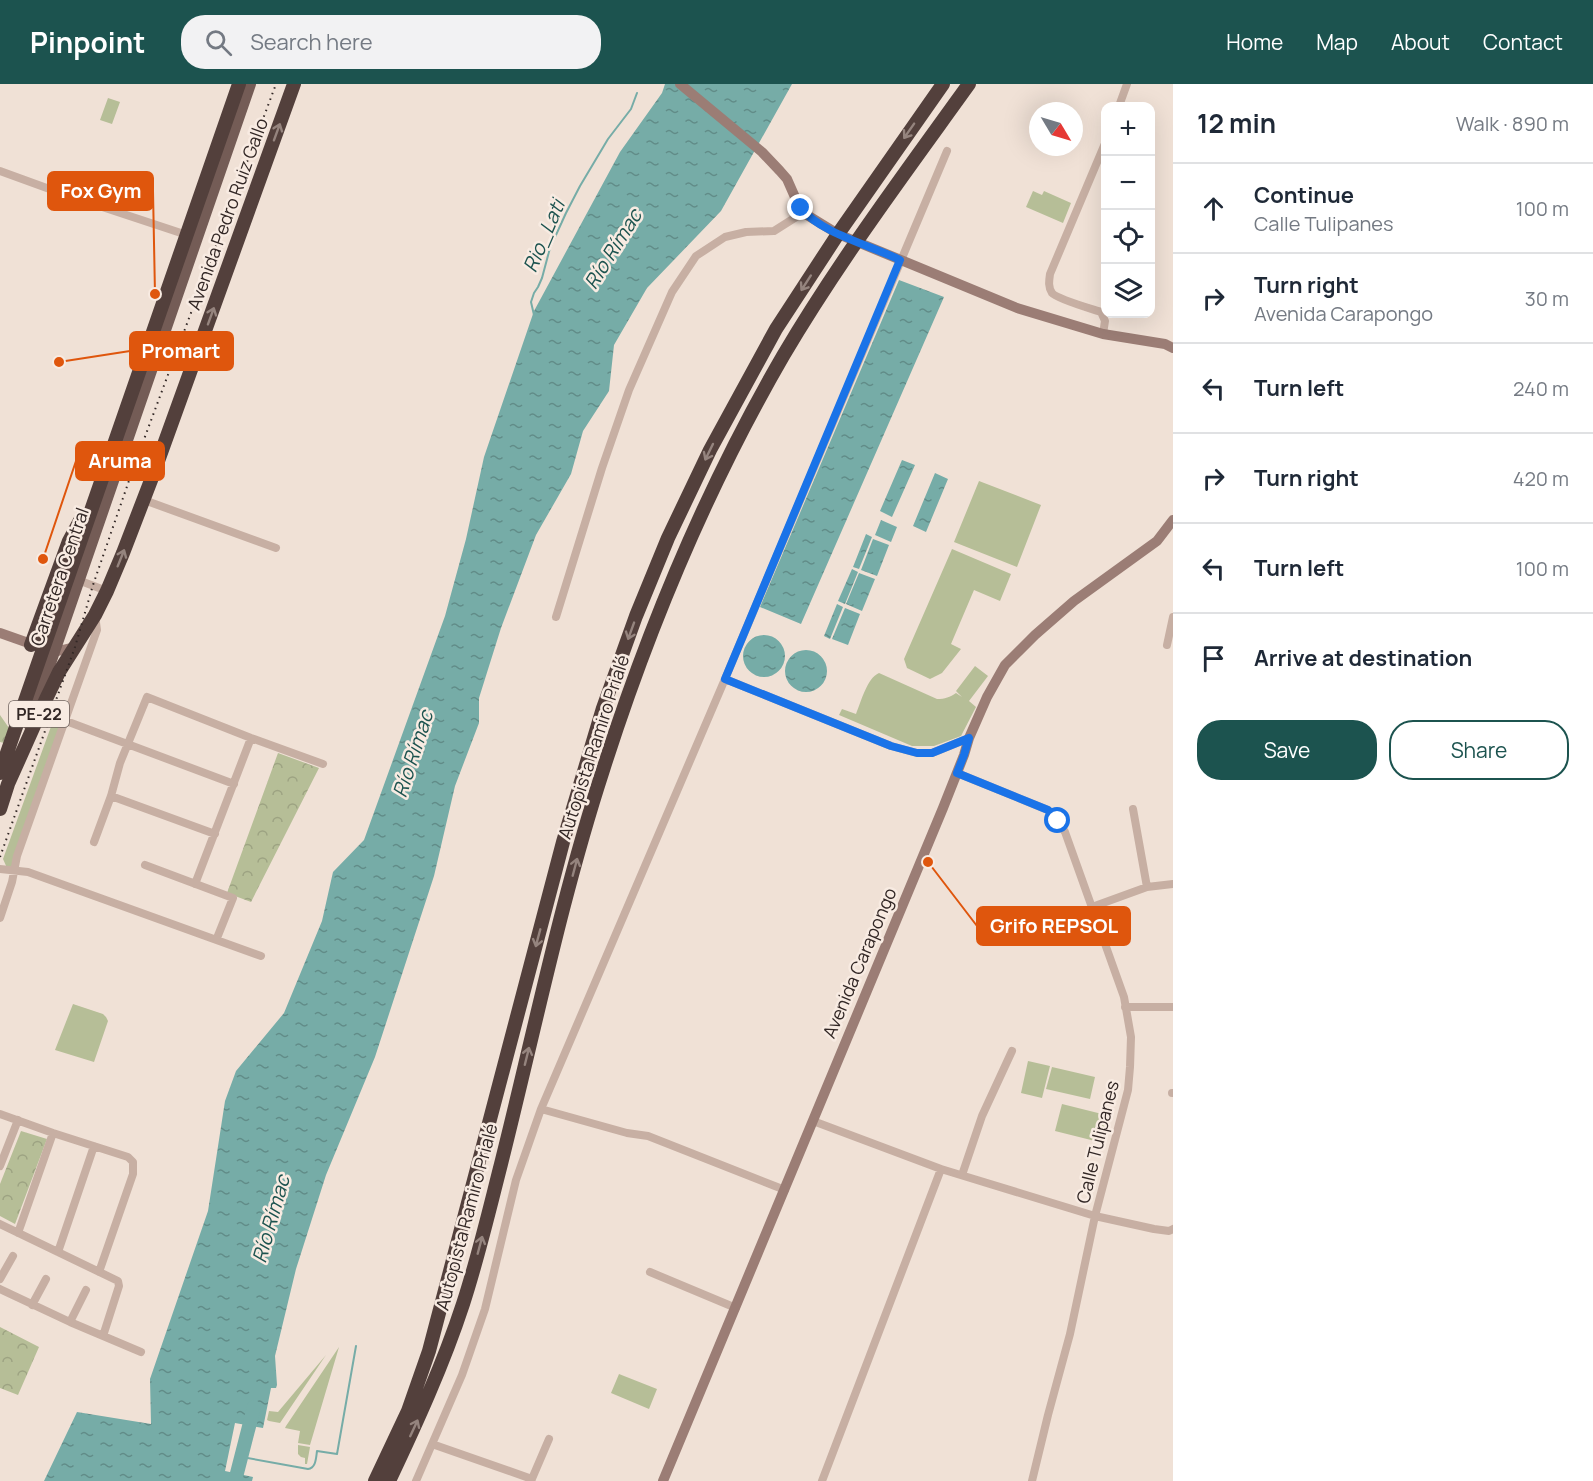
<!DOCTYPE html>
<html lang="en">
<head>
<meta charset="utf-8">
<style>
	body { margin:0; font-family:Manrope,sans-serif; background:#f2f2f3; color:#1f2937 }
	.controls { position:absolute; right:18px; top:18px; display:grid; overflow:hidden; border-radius:12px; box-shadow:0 6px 24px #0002 }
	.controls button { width:54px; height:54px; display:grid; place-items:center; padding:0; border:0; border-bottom:2px solid #e0e1e3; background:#fff; color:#1f2937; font:30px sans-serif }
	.compass { position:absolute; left:1029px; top:18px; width:54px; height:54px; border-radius:50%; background:#fff; box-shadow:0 6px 24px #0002; rotate:128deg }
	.stop { position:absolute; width:18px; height:18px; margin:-14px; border:4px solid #1a73e8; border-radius:50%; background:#fff }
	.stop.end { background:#1a73e8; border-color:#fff; box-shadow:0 2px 6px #0008 }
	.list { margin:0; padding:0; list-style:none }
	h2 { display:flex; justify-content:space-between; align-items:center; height:78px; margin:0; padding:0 24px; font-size:26px }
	h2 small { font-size:20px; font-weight:400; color:#747a83 }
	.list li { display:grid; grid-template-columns:39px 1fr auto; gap:18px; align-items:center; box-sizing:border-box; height:90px; padding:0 24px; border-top:2px solid #e0e1e3 }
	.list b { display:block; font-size:22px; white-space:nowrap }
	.list p { margin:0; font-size:20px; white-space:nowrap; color:#747a83 }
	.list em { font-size:20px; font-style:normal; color:#747a83 }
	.actions { display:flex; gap:12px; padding:18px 24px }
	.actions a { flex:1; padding:14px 0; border:2px solid #1c534f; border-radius:24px; text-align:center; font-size:21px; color:#1c534f }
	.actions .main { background:#1c534f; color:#fff }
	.icon { flex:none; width:33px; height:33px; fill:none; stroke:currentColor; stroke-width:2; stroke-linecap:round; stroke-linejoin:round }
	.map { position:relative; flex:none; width:1173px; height:1397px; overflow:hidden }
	header { display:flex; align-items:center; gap:36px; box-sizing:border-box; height:84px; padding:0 30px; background:#1c534f; color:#fff }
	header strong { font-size:28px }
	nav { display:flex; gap:33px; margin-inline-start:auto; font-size:21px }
	.search { width:420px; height:54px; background:#f2f2f3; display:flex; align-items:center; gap:15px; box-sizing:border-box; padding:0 21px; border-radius:24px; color:#747a83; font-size:22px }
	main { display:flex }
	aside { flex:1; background:#fff }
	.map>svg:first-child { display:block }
	.grass { fill:#b6be97 }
	.park { fill:url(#park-crowns) }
	.water { fill:url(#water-ripples) }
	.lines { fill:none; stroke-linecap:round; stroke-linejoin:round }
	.stream { stroke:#76aca7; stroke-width:2 }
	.river { stroke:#76aca7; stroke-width:14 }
	.street { stroke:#c7afa3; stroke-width:8 }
	.secondary { stroke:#9b7d75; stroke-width:10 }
	.primary { stroke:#745c56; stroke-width:12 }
	.highway { stroke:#53403c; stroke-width:14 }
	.rail { stroke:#322725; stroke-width:2; stroke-dasharray:1.5 4.5; stroke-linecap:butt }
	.oneway { stroke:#95847e }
	.route { stroke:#1a73e8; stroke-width:8 }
	.labels { text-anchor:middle; stroke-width:5; stroke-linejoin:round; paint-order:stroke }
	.shield { fill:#f8ebe2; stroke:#6d625e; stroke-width:1.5 }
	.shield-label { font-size:16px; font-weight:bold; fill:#322725 }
	.street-label { font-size:18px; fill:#322725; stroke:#f8ebe2 }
	.water-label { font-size:20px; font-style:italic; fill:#1c534f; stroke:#f8ebe2 }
	.leader { fill:none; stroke:#df560d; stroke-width:2 }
	.callout-dot { fill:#df560d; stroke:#f8ebe2; stroke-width:2 }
	.callout { fill:#df560d; stroke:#df560d; stroke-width:2 }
	.callout-label { font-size:20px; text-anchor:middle; font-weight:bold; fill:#fff }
</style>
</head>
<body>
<header>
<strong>Pinpoint</strong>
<div class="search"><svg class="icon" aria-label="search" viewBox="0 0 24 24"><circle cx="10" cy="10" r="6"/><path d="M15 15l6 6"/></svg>Search here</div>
<nav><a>Home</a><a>Map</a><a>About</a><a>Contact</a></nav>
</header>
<main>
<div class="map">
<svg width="1173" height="1397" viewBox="0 0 1173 1397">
	<defs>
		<pattern id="park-crowns" width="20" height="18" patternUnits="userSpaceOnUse" patternTransform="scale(1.5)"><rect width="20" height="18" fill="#b6be97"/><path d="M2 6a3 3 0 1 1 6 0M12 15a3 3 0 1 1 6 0" fill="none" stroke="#9da382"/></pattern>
		<pattern id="water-ripples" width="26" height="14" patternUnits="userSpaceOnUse" patternTransform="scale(1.5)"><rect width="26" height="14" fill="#76aca7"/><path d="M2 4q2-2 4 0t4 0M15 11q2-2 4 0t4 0" fill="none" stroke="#618c88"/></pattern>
	</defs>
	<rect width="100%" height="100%" fill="#f0e1d6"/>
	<path class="grass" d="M108,14L120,18L112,40L100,36Z
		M1033,107L1042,111L1044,107L1071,119L1063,139L1026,123Z
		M979,397L1041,421L1017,483L954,458Z
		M952,465L1011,490L1000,517L974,506L951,560L961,565L942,589L930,595L907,584L904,575Z
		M975,582L988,592L969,617L976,623L961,652L934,662H912L839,631L842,625L856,630C861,618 867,594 879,589L937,615C945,615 950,613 956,609L962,613L956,607Z
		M53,637L61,639L12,783L7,784L3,775Z
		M73,920L103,930L106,933L108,937L94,978L55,966Z
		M1028,977L1050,982L1042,1014L1021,1009Z
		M1052,983L1095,993L1090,1015L1046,1005Z
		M1062,1020L1110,1032L1103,1059L1055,1047Z
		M339,1263L310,1361L298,1359L300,1347L285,1344L286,1342Z
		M326,1271L280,1339L269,1337L267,1336L269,1327L278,1328Z
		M619,1290L657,1305L649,1325L611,1309Z
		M298,1361L310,1363L307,1380H305V1374L301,1373L298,1370Z"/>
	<path class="park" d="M0,631L9,644L4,659L0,658Z
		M278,669L319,684L251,818L227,809Z
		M21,1047L47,1055L15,1140L0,1132V1100Z
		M0,1243L39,1263L18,1311L0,1304Z"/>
	<path class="water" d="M665,0H792L721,127L647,204L614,261L609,307L583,347L571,390L536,451L501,544L479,614V639L455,702L434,792L375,973L326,1091L296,1185L275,1272L277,1301L276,1304H271L263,1344L235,1339L225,1387L253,1393L252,1397H44L77,1328L151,1340L150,1295L208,1127L225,1017L236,987L284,929L322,837L333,788L364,756L445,532L466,455L484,373L534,227L620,68L662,9Z
		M899,196L944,213L801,540L760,523Z
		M902,376L915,381L892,433L880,427Z
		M935,389L948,395L926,448L913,442Z
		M881,436L897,443L891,458L875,451Z
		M866,450L872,453L859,485L853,483Z
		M873,455L889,461L877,492L861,486Z
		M852,485L858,488L845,520L838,517Z
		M859,489L875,495L862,527L846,520Z
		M837,520L843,523L830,555L824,552Z
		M845,524L860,530L848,561L832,555Z
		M743 572a21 21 0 1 1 42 0a21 21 0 1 1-42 0Z
		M785 587a21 21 0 1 1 42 0a21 21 0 1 1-42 0Z"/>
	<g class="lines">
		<path class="stream" d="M534,231L531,218L534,209L538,203L542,194L550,164L566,129L580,102L608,55L631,25L637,9
			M242,1373L308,1385C316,1384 316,1374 317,1367L337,1370L356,1262"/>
		<path class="river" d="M235,1397L254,1323"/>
		<path class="street" d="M1119,22L1127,0
			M0,87L66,111L187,151
			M1103,250L1105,237L1101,228C1092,225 1057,215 1052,209C1048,203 1049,197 1050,190L1106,57
			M144,416L276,464
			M78,496L107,507
			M556,533L602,384L629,306L672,208L696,172L725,153L746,148L774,147L804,128
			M1167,561L1173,533
			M725,595L891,662L917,669H932L969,654
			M66,637L234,700
			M957,689L1048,726L1058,737L1065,748L1124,913L1131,953L1130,983L1128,1006L1095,1132L1070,1250L1048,1331L1032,1397
			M111,712L215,750
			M1133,725L1147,803
			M94,758L111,712L120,679L147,613L251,654L323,680
			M145,781L233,814L217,854
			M0,785L28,788L261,872
			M195,800L251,654
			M1092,823L1147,803L1173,800
			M0,834L12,798L17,772L97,546L95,531
			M1125,923H1173
			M1172,1009H1173
			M541,1025L627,1049L648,1052L785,1106
			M0,1030L53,1049L128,1073L133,1078V1090L99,1188
			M813,1037L941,1085L1095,1132L1154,1145L1169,1147L1173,1145
			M0,1082L18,1036
			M962,1091L982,1032L1012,967
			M0,1140L118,1197L119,1202L103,1252
			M18,1149L53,1049
			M58,1168L94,1062
			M650,1188L736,1224
			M0,1195L13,1172
			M0,1205L70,1238L141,1268
			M32,1221L46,1195
			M70,1238L86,1206
			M432,1360L532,1395
			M416,1397L462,1291L485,1225L516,1096L541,1025L725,595L947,67
			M531,1397L549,1355
			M822,1397L941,1085"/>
		<path class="secondary" d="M680,0L762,68L780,87L787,95L798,120L807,131L838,150L1017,224L1103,250L1165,260L1173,264
			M0,549L54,568L75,563
			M663,1397L943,724L964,671L969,654L987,613L1005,581L1035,551L1074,517L1157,457L1173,436"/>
		<path class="primary" d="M29,640L250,0"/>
		<path class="highway" d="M31,561L69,457L83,431
			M0,689L239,0
			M0,725L8,700L46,615L59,588L95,531L107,507L123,469L153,391L294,0
			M375,1397L408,1327L429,1267L563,758L603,624L636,532L668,454L710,366L776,245L838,150L943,0
			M389,1397C416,1340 443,1281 463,1220C478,1174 489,1127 501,1080C534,949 561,815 603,686C649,542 707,403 783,272C839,177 905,89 969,0"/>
		<path class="rail" d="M0,773L75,563L93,501L133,385L276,0"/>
	</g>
	<defs><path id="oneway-shaft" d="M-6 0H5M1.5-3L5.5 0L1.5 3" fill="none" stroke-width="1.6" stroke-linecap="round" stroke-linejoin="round" transform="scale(1.5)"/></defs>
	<g class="oneway">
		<use href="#oneway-shaft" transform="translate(909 47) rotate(125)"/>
		<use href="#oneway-shaft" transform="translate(277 48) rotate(-70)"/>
		<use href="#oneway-shaft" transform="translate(806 199) rotate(123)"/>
		<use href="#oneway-shaft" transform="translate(211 232) rotate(-70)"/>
		<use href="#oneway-shaft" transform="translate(709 368) rotate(116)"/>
		<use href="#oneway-shaft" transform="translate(121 474) rotate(-68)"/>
		<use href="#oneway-shaft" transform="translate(631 547) rotate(110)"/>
		<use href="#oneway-shaft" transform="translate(575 783) rotate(-75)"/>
		<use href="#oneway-shaft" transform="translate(538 854) rotate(105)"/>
		<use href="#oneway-shaft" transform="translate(527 972) rotate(-76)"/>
		<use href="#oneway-shaft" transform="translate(480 1161) rotate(-75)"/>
		<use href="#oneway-shaft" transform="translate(414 1344) rotate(-65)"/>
	</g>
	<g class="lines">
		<path class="route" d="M801,124C820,149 872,162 900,176L725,595L891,662L917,669H932L969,654L964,671L957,689L1048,726L1058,737"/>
	</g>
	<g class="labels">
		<rect class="shield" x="9" y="617" width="60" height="26" rx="4.5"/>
		<g class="shield-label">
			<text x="39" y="636">PE-22</text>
		</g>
		<g class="street-label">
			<text transform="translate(228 130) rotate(-70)" y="6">Avenida Pedro Ruiz Gallo</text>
			<text transform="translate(60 493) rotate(-71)" y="6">Carretera Central</text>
			<text transform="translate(594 663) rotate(-72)" y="6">Autopista Ramiro Prialé</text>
			<text transform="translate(860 879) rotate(-67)" y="6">Avenida Carapongo</text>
			<text transform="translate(1098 1058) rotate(-76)" y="6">Calle Tulipanes</text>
			<text transform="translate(467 1133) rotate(-75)" y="6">Autopista Ramiro Prialé</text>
		</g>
		<g class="water-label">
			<text transform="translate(544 152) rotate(-67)" y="7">Rio_Lati</text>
			<text transform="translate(613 165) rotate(-58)" y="7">Río Rímac</text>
			<text transform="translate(413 670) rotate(-72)" y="7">Río Rímac</text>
			<text transform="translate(271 1135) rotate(-74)" y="7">Río Rímac</text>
		</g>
	</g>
	<path class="leader" d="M155 210L153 107M59 278L130 267M43 475L76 377M928 778L977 842"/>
	<g class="callout-dot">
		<circle cx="155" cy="210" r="6"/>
		<circle cx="59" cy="278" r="6"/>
		<circle cx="43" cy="475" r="6"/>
		<circle cx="928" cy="778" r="6"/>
	</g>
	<g class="callout">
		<rect x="48" y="88" width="105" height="38" rx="6"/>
		<rect x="130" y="248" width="103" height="38" rx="6"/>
		<rect x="76" y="358" width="88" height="38" rx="6"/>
		<rect x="977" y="823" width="153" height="38" rx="6"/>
	</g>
	<g class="callout-label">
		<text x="101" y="114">Fox Gym</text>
		<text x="181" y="274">Promart</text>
		<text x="120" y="384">Aruma</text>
		<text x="1054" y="849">Grifo REPSOL</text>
	</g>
</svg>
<div class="controls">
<button>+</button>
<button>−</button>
<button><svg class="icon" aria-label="locate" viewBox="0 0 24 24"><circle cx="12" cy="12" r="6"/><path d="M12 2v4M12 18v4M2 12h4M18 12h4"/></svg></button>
<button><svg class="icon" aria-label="layers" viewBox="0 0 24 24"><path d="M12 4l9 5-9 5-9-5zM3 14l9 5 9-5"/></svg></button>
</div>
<svg class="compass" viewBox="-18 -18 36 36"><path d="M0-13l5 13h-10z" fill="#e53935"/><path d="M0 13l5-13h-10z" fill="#747a83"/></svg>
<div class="stop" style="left:1058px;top:737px"></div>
<div class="stop end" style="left:801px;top:124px"></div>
</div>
<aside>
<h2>12 min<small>Walk · 890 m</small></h2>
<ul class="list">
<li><svg class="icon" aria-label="ahead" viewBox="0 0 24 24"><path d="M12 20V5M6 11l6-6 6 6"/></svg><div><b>Continue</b><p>Calle Tulipanes</p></div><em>100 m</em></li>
<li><svg class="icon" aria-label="right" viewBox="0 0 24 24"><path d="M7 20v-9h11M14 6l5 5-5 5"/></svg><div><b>Turn right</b><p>Avenida Carapongo</p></div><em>30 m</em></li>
<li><svg class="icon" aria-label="left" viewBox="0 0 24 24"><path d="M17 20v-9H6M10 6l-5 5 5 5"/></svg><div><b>Turn left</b></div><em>240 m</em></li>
<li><svg class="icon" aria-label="right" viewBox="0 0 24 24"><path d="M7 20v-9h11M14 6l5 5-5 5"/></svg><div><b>Turn right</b></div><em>420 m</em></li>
<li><svg class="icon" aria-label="left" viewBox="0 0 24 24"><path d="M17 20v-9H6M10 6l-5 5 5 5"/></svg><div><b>Turn left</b></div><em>100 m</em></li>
<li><svg class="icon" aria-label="arrive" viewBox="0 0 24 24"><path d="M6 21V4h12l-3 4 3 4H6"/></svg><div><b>Arrive at destination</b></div></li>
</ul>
<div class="actions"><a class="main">Save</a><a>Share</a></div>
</aside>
</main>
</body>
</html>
